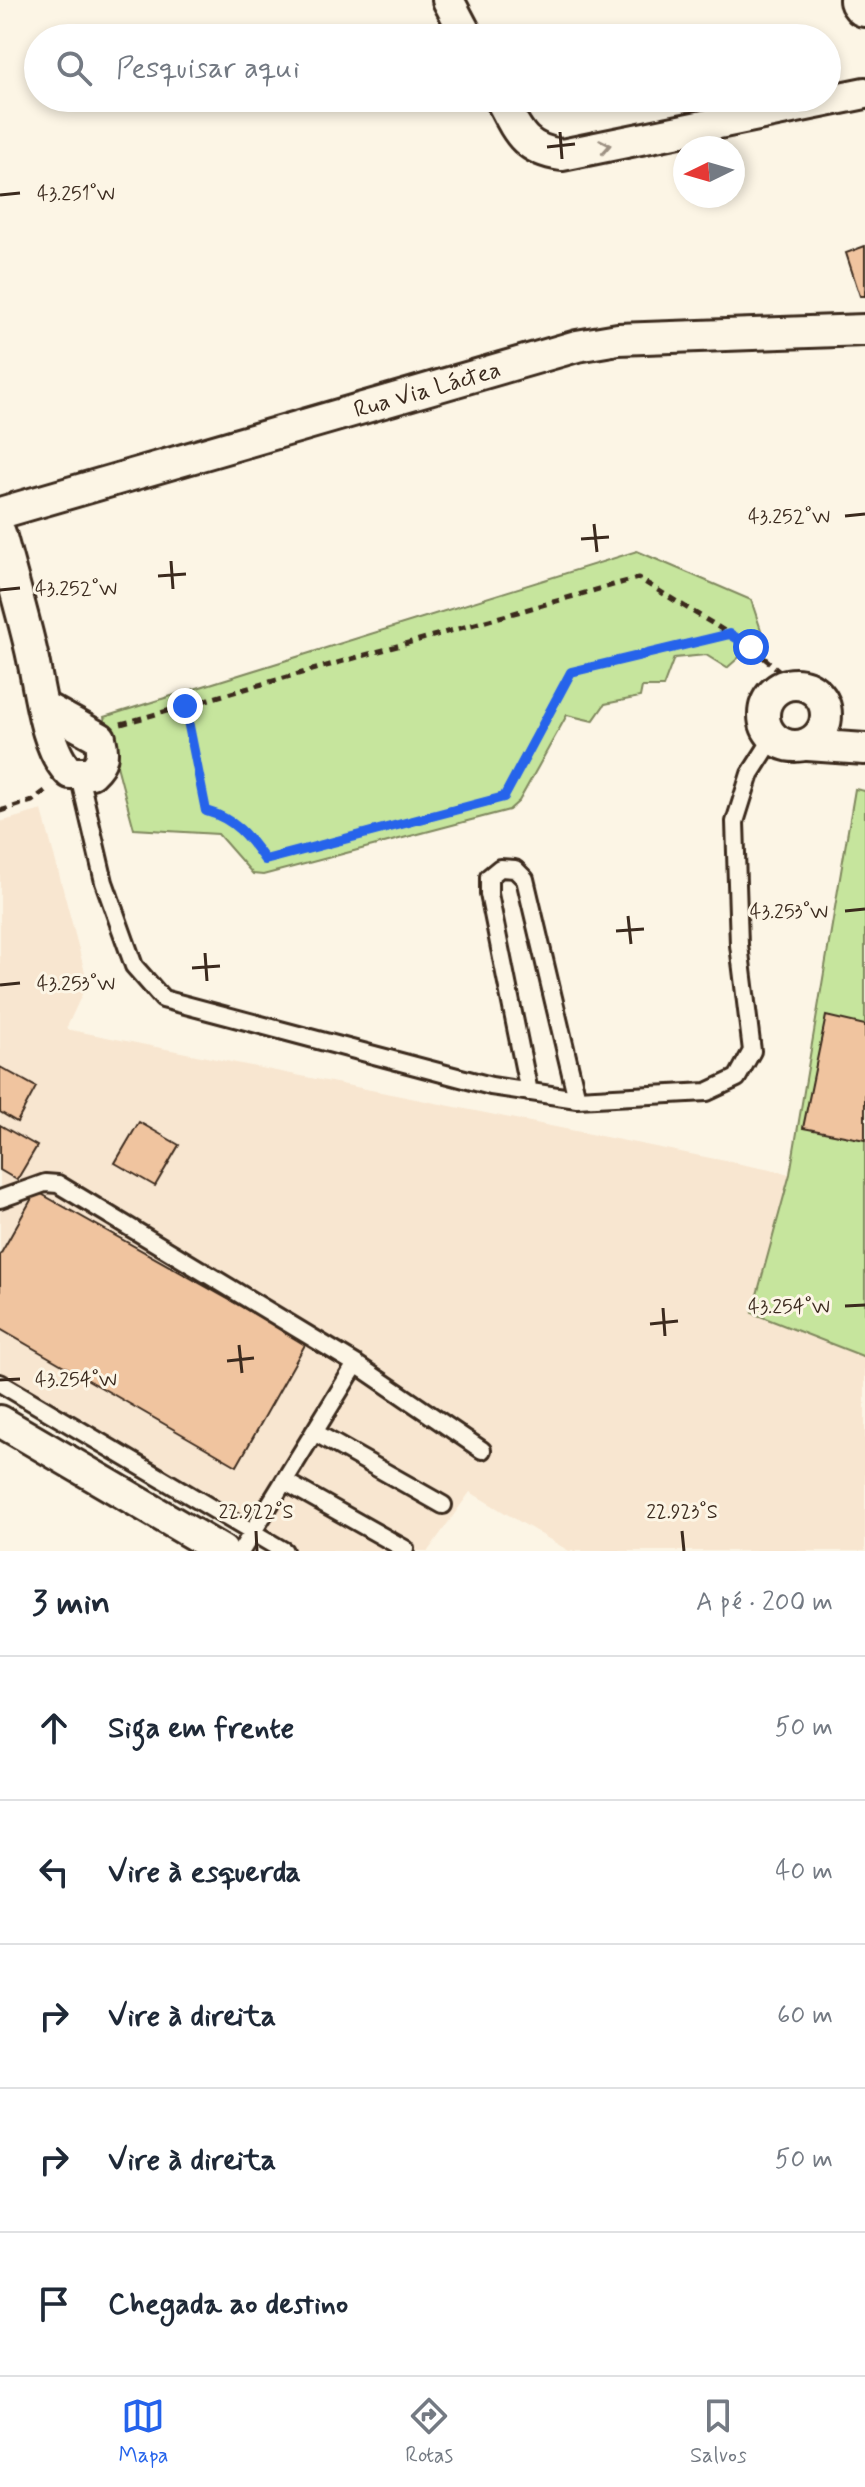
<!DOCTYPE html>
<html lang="pt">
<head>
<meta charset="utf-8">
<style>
	body { margin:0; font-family:Mynerve,sans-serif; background:#f6f6f7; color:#1f2937 }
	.compass { position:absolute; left:673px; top:136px; width:72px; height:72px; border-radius:50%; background:#fff; box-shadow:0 4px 12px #0003; rotate:265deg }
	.stop { position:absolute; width:24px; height:24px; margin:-18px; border:6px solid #2563eb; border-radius:50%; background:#fff }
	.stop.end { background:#2563eb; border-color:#fff; box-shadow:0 2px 8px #0008 }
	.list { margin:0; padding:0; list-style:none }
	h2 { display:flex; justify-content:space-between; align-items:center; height:104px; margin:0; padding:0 32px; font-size:34px }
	h2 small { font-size:26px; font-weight:400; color:#747a83 }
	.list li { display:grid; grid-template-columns:52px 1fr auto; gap:24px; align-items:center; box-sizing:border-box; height:144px; padding:0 32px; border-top:2px solid #e0e1e3 }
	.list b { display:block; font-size:30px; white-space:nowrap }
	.list em { font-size:26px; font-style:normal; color:#747a83 }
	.icon { flex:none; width:44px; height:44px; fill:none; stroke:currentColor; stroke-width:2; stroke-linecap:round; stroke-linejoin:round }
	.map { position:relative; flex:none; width:865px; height:1551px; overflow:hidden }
	.search { position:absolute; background:#fff; box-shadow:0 4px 12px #0003; left:24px; right:24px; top:24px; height:88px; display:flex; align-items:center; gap:20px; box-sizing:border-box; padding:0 28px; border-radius:44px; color:#747a83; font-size:30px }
	.sheet { height:824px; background:#fff }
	nav { display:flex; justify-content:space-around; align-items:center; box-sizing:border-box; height:112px; border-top:2px solid #e0e1e3; background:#fff; font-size:22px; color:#747a83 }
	nav a { display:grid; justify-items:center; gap:4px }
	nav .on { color:#2563eb }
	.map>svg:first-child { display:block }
	.built { fill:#f8e6d0 }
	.green { fill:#c6e59d; stroke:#80885e; stroke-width:2 }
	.building { fill:#f0c49f; stroke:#3b2a1e; stroke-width:2 }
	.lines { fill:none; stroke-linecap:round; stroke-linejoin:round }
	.lane-casing { stroke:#3b2a1e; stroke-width:22 }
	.street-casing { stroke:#3b2a1e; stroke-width:36 }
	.secondary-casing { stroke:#3b2a1e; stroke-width:50 }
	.path { stroke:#3b2a1e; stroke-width:5; stroke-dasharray:8 6; stroke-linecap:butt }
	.lane { stroke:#fcf5e5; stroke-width:16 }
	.street { stroke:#fcf5e5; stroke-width:30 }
	.secondary { stroke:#fcf5e5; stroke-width:44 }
	.oneway { stroke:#9c9082 }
	.route { stroke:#2563eb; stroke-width:10 }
	.ticks { fill:none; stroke:#3b2a1e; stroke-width:3 }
	.labels { text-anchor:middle; stroke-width:6; stroke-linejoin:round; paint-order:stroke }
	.street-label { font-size:24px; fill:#3b2a1e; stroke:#fcf5e5 }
	.ticks-label { font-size:20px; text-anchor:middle; fill:#3b2a1e; stroke:#fcf5e5; stroke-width:6; stroke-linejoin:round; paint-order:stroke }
</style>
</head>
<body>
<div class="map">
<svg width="865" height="1551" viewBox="0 0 865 1551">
	<rect width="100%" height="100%" fill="#fcf5e5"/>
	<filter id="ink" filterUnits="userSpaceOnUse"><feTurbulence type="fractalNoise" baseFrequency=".0125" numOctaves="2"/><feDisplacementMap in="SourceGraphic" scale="16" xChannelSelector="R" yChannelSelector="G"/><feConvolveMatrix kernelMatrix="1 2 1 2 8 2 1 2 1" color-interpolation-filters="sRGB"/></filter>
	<g filter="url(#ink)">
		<path class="built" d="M42,810L86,976L84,990L66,1029L790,1174L752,1313L865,1357V1551H569L470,1492L428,1551H297L0,1374V822Z"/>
		<path class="green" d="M637,551L751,600L763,636L727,668L706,655L674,658L663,687H642L640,697L605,704L593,721L567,715L519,801L509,810L263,875L253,874L218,834L134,829L104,717Z
			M855,789L865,791V1357L752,1313L790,1174Z"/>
		<path class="building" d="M865,246V296H860L846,253Z
			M826,1016L865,1025V1140L803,1128Z
			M0,1067L36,1087L17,1122L0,1112Z
			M139,1122L179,1145L155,1186L115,1163Z
			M0,1125L37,1146L17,1180L0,1170Z
			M36,1191L306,1343L237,1466L0,1329V1255Z"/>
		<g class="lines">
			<g class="lane-casing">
				<path id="lane" d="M79,775L104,882L134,966L163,999L491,1086L577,1099L707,1092L737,1078L752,1051L739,945L735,822L750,774L773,738
					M529,1092L489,894V877L500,868L515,869L525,879L577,1099
					M0,1199L45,1183L58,1184L356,1364L241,1551
					M356,1364L482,1450
					M0,1383L284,1551
					M314,1432L443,1505
					M284,1481L405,1549"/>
			</g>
			<g class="street-casing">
				<path id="street" d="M448,0L468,38
					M500,98C517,130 523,150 562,155L865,93
					M0,513L577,346L618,339L865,330
					M0,533C10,571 21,608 30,646C39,681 44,749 70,773H91C103,762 104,754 100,738L44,707
					M764 715a31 31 0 1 1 62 0a31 31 0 1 1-62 0Z
					M808,745L865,749
					M0,1421L222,1551"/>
			</g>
			<g class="secondary-casing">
				<path id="secondary" d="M862,0L865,4"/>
			</g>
			<path class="path" d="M185,706L206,811C235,819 248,836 265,860L504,797L571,672L730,634
				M121,724L638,578L751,647L794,683
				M0,811L32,801L49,788"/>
			<use href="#lane" class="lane"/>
			<use href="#street" class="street"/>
			<use href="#secondary" class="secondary"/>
		</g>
		<defs><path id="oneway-chevron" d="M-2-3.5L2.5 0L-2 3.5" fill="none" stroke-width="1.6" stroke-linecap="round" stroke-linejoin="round" transform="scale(2)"/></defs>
		<use class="oneway" href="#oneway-chevron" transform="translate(605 146) rotate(-11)"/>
	</g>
	<g class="lines" filter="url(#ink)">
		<path class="route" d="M185,706L206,811C235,819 248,836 265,860L504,797L571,672L730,634L751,647"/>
	</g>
	<path class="ticks" d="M560,132L562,159M547,147L575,144M0,195L20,193M845,516L865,514M594,524L597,552M581,539L609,537M171,561L173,589M158,576L186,574M0,590L20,588M845,911L865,909M628,916L631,944M616,931L644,929M205,953L207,981M192,968L220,966M0,985L20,983M845,1306L865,1305M663,1308L665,1336M650,1324L678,1321M239,1345L242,1373M227,1361L254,1358M0,1380L20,1379M256,1531L257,1551M682,1531L684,1551"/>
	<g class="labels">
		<g class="street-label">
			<text transform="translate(427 389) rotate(-16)" y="8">Rua Via Láctea</text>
		</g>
	</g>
	<g class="ticks-label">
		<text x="76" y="200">43.251°W</text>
		<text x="789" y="523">43.252°W</text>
		<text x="76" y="595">43.252°W</text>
		<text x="789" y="918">43.253°W</text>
		<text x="76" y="990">43.253°W</text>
		<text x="789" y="1313">43.254°W</text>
		<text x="76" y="1386">43.254°W</text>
		<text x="256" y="1518">22.922°S</text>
		<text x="682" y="1518">22.923°S</text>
	</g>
</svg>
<svg class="compass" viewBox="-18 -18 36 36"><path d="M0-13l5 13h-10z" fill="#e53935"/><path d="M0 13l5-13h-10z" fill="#747a83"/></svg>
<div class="stop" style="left:751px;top:647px"></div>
<div class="stop end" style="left:185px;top:706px"></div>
<div class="search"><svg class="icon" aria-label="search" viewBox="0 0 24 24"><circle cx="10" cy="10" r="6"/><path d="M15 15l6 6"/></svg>Pesquisar aqui</div>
</div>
<section class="sheet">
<h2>3 min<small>A pé · 200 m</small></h2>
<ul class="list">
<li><svg class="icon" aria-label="ahead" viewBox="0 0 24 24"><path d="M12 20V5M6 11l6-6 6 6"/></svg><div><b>Siga em frente</b></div><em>50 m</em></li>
<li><svg class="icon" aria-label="left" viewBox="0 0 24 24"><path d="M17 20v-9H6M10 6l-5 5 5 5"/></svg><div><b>Vire à esquerda</b></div><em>40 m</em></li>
<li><svg class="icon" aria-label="right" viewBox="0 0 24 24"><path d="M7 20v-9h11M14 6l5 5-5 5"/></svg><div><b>Vire à direita</b></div><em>60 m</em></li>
<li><svg class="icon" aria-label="right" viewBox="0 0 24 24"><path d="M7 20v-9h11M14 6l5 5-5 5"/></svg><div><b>Vire à direita</b></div><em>50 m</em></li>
<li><svg class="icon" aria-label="arrive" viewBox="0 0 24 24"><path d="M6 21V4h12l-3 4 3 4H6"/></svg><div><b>Chegada ao destino</b></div></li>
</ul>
</section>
<nav>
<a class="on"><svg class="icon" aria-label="map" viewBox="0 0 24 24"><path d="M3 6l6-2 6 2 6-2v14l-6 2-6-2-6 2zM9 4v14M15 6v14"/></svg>Mapa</a>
<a><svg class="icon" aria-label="directions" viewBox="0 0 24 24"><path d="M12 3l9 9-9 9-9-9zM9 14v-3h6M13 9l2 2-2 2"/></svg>Rotas</a>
<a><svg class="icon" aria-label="saved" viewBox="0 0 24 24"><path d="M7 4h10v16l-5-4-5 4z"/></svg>Salvos</a>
</nav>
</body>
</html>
